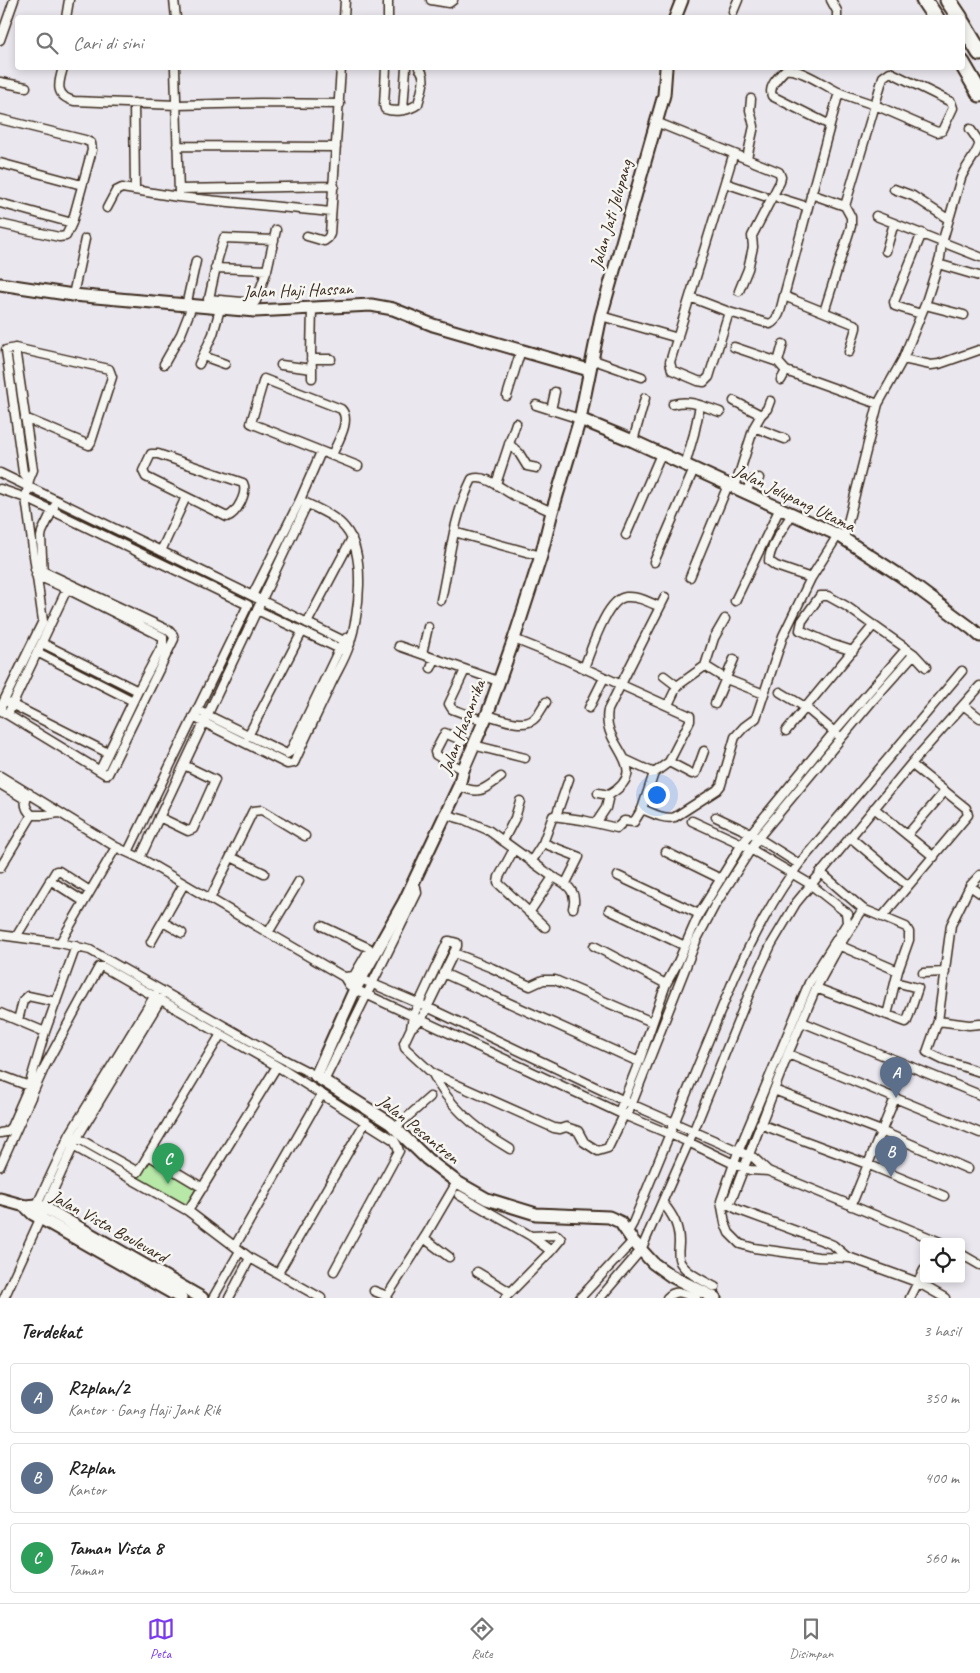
<!DOCTYPE html>
<html lang="id">
<head>
<meta charset="utf-8">
<style>
	body { margin:0; font-family:Caveat,sans-serif; background:#f6f6f6; color:#222 }
	.controls { position:absolute; right:15px; bottom:15px; display:grid; overflow:hidden; border-radius:5px; box-shadow:0 2px 8px #0003 }
	.controls button { width:45px; height:45px; display:grid; place-items:center; padding:0; border:0; border-bottom:1px solid #e0e0e0; background:#fff; color:#222; font:25px sans-serif }
	.you { position:absolute; left:656px; top:794px; width:18px; height:18px; margin:-12px; border:4px solid #fff; border-radius:50%; background:#1a73e8; box-shadow:0 0 0 8px #1a73e833 }
	.badge { display:grid; place-items:center; width:32px; height:32px; border-radius:50%; background:#7c3aed; color:#fff; font-size:16px; font-weight:700 }
	.pin { position:absolute; translate:-50% -41px; filter:drop-shadow(0 1px 2px #0008) }
	.pin::after { content:''; position:absolute; top:26px; width:18px; height:15px; background:inherit; clip-path:polygon(0 0,100% 0,50% 100%) }
	.list { margin:0; padding:0; list-style:none }
	h2 { display:flex; justify-content:space-between; align-items:center; height:65px; margin:0; padding:0 20px; font-size:21px }
	h2 small { font-size:16px; font-weight:400; color:#767676 }
	.list li { display:grid; grid-template-columns:32px 1fr auto; gap:15px; align-items:center; box-sizing:border-box; height:70px; margin:0 10px 10px; padding:0 10px; border:1px solid #e0e0e0; border-radius:5px }
	.list b { display:block; font-size:19px; white-space:nowrap }
	.list p { margin:0; font-size:16px; white-space:nowrap; color:#767676 }
	.list em { font-size:16px; font-style:normal; color:#767676 }
	.icon { flex:none; width:28px; height:28px; fill:none; stroke:currentColor; stroke-width:2; stroke-linecap:round; stroke-linejoin:round }
	.map { position:relative; flex:none; width:980px; height:1298px; overflow:hidden }
	.search { position:absolute; background:#fff; box-shadow:0 2px 8px #0003; left:15px; right:15px; top:15px; height:55px; display:flex; align-items:center; gap:12px; box-sizing:border-box; padding:0 18px; border-radius:5px; color:#767676; font-size:19px }
	.sheet { height:305px; background:#fff }
	nav { display:flex; justify-content:space-around; align-items:center; box-sizing:border-box; height:70px; border-top:1px solid #e0e0e0; background:#fff; font-size:14px; color:#767676 }
	nav a { display:grid; justify-items:center; gap:2px }
	nav .on { color:#7c3aed }
	.map>svg:first-child { display:block }
	.green { fill:#b7e8a8; stroke:#798963 }
	.lines { fill:none; stroke-linecap:round; stroke-linejoin:round }
	.street-casing { stroke:#3b2a1e; stroke-width:11 }
	.secondary-casing { stroke:#3b2a1e; stroke-width:15 }
	.highway-casing { stroke:#3b2a1e; stroke-width:19 }
	.street { stroke:#f6f6f2; stroke-width:8 }
	.secondary { stroke:#f6f6f2; stroke-width:11 }
	.highway { stroke:#f6f6f2; stroke-width:15 }
	.labels { text-anchor:middle; stroke-width:5; stroke-linejoin:round; paint-order:stroke }
	.street-label { font-size:18px; fill:#3b2a1e; stroke:#f6f6f2 }
</style>
</head>
<body>
<div class="map">
<svg width="980" height="1298" viewBox="0 0 980 1298">
	<rect width="100%" height="100%" fill="#eae7ee"/>
	<filter id="ink" filterUnits="userSpaceOnUse"><feTurbulence type="fractalNoise" baseFrequency=".02" numOctaves="2"/><feDisplacementMap in="SourceGraphic" scale="10" xChannelSelector="R" yChannelSelector="G"/><feConvolveMatrix kernelMatrix="1 2 1 2 8 2 1 2 1" color-interpolation-filters="sRGB"/></filter>
	<g filter="url(#ink)">
		<path class="green" d="M148,1155L203,1188L188,1211L133,1180Z"/>
		<g class="lines">
			<g class="street-casing">
				<path id="street" d="M174,0L176,18
					M431,0L449,3L453,0
					M831,0L837,11V18
					M733,12L738,0
					M66,18L69,0
					M344,18L345,0
					M388,18V0
					M0,40L14,0
					M63,68C58,84 55,96 74,101L177,105L261,103L340,104
					M175,68L179,193
					M386,68L384,105L385,109C395,113 410,110 418,104C421,92 428,77 419,68
					M890,72L951,102L953,108L942,131L937,132L875,105L883,77Z
					M0,82L26,87
					M839,92L784,296L856,325V328L849,352
					M134,103L135,189
					M403,110L406,68
					M0,119L85,140L91,143L92,150L72,223L66,236L59,237L0,224
					M656,122L779,172L781,177L780,182L752,236L753,247L748,269L739,291
					M177,146L336,147
					M747,158L754,126L750,110L751,99
					M0,163L82,185
					M725,183L764,196
					M180,189L334,186
					M894,189L913,196L948,219
					M811,194L845,206
					M779,198L808,207
					M0,203L72,223
					M107,208L116,191L122,188L178,197L331,212
					M876,216L980,257
					M307,236L324,241L328,238L330,234L341,68
					M886,251L894,223
					M938,264L979,276
					M215,268L267,270
					M73,295L85,239
					M690,297L729,312L770,324C780,319 781,307 784,296
					M208,299L254,303L256,301L267,270L276,230
					M208,303L218,258L224,238L274,240
					M925,305L964,315
					M186,306L196,261
					M312,308L311,353L312,369
					M729,312L709,377L704,382L698,381L672,370L670,362L732,159
					M824,312L851,226V217L845,206L875,105C863,101 850,97 838,92C825,86 799,67 785,70C778,77 768,87 772,96L830,125
					M921,314L895,306L894,302L922,233
					M601,316L678,338
					M783,344L778,362L786,371L878,404L903,359L925,305L940,258L942,243L961,178C964,169 980,150 979,143C977,138 973,133 970,129
					M734,347L778,362
					M203,356L225,364
					M311,359H331
					M591,359L642,377
					M903,359L931,365L939,364L979,350
					M164,364L181,334L192,306
					M199,364L213,334L220,309
					M281,365L312,369V378
					M781,380L786,371
					M507,396L521,350
					M734,401L761,415L754,427L735,487
					M673,404C690,399 704,407 720,412
					M536,405L580,419
					M551,410L555,392
					M761,415L767,409L770,401
					M25,418L89,445L91,442L112,377L109,369L15,348L6,350L23,472L29,480
					M754,427L785,439
					M633,441L645,398
					M509,444L519,453L527,466L537,468
					M151,454H158L243,483C248,493 237,513 227,517L146,477L143,471Z
					M332,455C337,443 352,420 341,409L264,379L251,423L253,424L358,466
					M685,465L694,434L700,406
					M0,473L161,551L350,644
					M496,484L516,423
					M0,489L26,498L248,605L128,852
					M746,492L752,480L759,478
					M792,514C785,526 769,547 769,561L776,566L811,578
					M454,532L541,556
					M626,535L661,454
					M844,538L878,404
					M161,551L186,497
					M654,562L694,469
					M36,575L67,589L163,637V644L138,691L100,770
					M43,575L41,537L42,532L54,507
					M690,577L728,485
					M252,596L300,500L321,452
					M441,600C450,559 453,517 472,479C487,474 502,490 515,496C527,501 540,506 552,512
					M735,601L780,508
					M257,610L342,650
					M307,623L352,538
					M514,639L564,659L690,716V721L669,762L654,773
					M42,643L138,691
					M399,646L498,681
					M853,651L831,644L800,630L802,621L820,596H828L846,606L914,654L926,667
					M37,652L133,701
					M422,654L428,627
					M705,666L726,679L764,694
					M431,668L435,659
					M584,668C591,651 606,599 626,597C638,596 649,602 660,607L665,597
					M465,670L449,704L452,709L484,721
					M664,676L677,686
					M780,692L805,707L838,735
					M9,703L108,753
					M715,704L734,659
					M668,705L677,686L705,666L714,638L725,619
					M963,705L980,718
					M589,708L604,678
					M0,709L43,621L26,498L29,480L33,470L15,348
					M0,710L105,774H108L174,639L173,635L168,630L43,571L35,569
					M197,710L287,754L290,752L343,641L346,638
					M8,714L67,589
					M487,715C499,718 523,729 534,719C539,715 542,707 546,702
					M193,717L287,764L294,763C306,736 319,710 331,684C337,671 345,659 349,646C359,615 367,554 345,528C335,515 315,508 300,500
					M786,731L873,626
					M248,736L302,632
					M463,741L445,733L435,752L436,755L463,770
					M473,745L525,758
					M626,760L654,773L642,809
					M669,762L692,774L696,773L704,751
					M0,776L116,847L140,858L344,977L349,985L355,989L624,1115L684,1140L734,1164L750,1170L768,1171L940,1242
					M0,784L25,799
					M459,786C480,795 483,790 501,777
					M29,793C24,801 24,808 32,815H45L59,813
					M598,793L609,795
					M874,808L934,857
					M444,814L465,820L488,830L553,877L529,913
					M556,816L569,779
					M159,817L188,831L193,829L215,780L184,765
					M716,817L750,833L799,864
					M692,821L742,844L810,884L848,914
					M596,823L606,808L609,795C655,767 600,747 608,710L660,607
					M907,835L945,791
					M850,837L908,886
					M503,841L515,818L520,801
					M543,843L579,857L566,883
					M514,849L499,877L498,883L545,927
					M666,852L721,879
					M231,857L264,873
					M140,858L307,504
					M531,862L543,843L553,816L582,820L617,828L624,821L634,822L642,809C652,813 664,820 675,817L717,790L721,785L735,737L744,727L756,718L783,636L811,578L838,535
					M0,868L32,815
					M820,872L863,909L906,927L909,932V940L898,971L887,1015
					M980,875L970,886L951,925L938,1021L927,1052L943,1060L980,1072
					M618,876L699,914
					M553,877C566,883 578,891 573,908
					M50,880L83,901
					M970,886L980,893
					M210,899L253,811L262,810L305,836
					M609,910L685,946
					M846,912L847,923L809,983L738,1152L721,1201L725,1223L729,1233L740,1244L754,1248L818,1257L851,1258L917,1282L945,1298
					M882,917L968,815L966,808L911,764
					M163,922L182,933
					M322,926L369,948V950L352,979
					M268,933L299,881
					M0,935L60,943L90,950L277,1056L316,1076
					M16,937L56,871H59L90,891
					M151,942L184,884
					M60,943L116,847
					M836,944L898,971
					M594,946L666,984
					M454,953L492,968L530,986L543,980H555L652,1022
					M443,973L639,1062
					M923,973L945,972
					M344,977L354,976L427,1007L631,1104L754,1158L768,1171
					M816,988L906,1022L907,1021L918,988L895,982
					M0,1013L45,1032
					M18,1020L23,1001L28,996L56,1002
					M938,1021L969,1025L980,1024
					M802,1022L980,1095
					M411,1028L421,1020L457,946V943L450,941H448L413,1016L411,1028L404,1043L405,1048L433,1074L554,1128L560,1129L566,1127L578,1131L584,1142L598,1151L608,1148L624,1115
					M788,1054L980,1133
					M433,1074C449,1108 479,1131 510,1149
					M0,1075L29,1086
					M326,1077L417,893L416,887L413,883
					M774,1090L881,1131L968,1169
					M619,1112L639,1062L666,984L678,962L699,914L742,844L834,732L906,649
					M627,1116L696,941L715,905L758,838L873,700L914,654
					M760,1124L867,1164L944,1196
					M395,1128L430,1097
					M0,1133L6,1132L11,1127L29,1086L45,1032L76,946
					M74,1136L138,1172L221,1034
					M66,1142L188,1211L277,1066
					M148,1155L203,1188
					M0,1166L45,1066L99,967H103L277,1066L394,1140L397,1145L399,1151L334,1271
					M459,1195L531,1236L551,1251
					M663,1203C673,1215 679,1226 679,1242C679,1249 677,1255 680,1262C687,1274 704,1281 715,1287
					M725,1203L739,1210L826,1242L833,1245L847,1257
					M851,1206L895,1098
					M722,1207L729,1204L733,1196L788,1054L816,988L839,946L863,909
					M35,1209L70,1134L155,995
					M188,1211L250,1258L321,1298
					M628,1232L633,1223L735,976C753,938 773,898 799,864L962,671
					M424,1238L449,1257
					M235,1246L322,1094
					M961,1254L980,1265
					M477,1272L510,1292
					M278,1273L366,1121
					M374,1291L387,1296L426,1235L457,1182
					M4,1298L77,1138L161,999
					M213,1298L240,1251
					M229,1298L250,1258
					M505,1298L551,1251L561,1239L557,1235L531,1236
					M580,1298L633,1241
					M600,1298L641,1250L694,1130L753,984L771,945L796,903L911,764L980,686
					M667,1298C676,1288 685,1294 696,1298
					M910,1298L924,1270"/>
			</g>
			<g class="secondary-casing">
				<path id="secondary" d="M675,18L682,0
					M666,68L664,95L601,316L580,419L552,512L541,556L514,639L487,715L463,770L459,786L404,902L355,989L316,1076L390,1123L427,1159L457,1182L487,1199L536,1214L609,1217L620,1222L633,1241L653,1263L671,1276L715,1298
					M0,284L73,295L255,311L371,305L393,309L433,325L589,370
					M580,419L633,441L838,535L901,576L971,628L980,636
					M0,1199L25,1206L37,1205L45,1208L202,1298
					M25,1206L33,1214L181,1298"/>
			</g>
			<g class="highway-casing">
				<path id="highway" d="M924,0L936,18
					M948,0L960,18
					M962,23L980,53
					M962,63L980,94"/>
			</g>
			<use href="#street" class="street"/>
			<use href="#secondary" class="secondary"/>
			<use href="#highway" class="highway"/>
		</g>
	</g>
	<g class="labels">
		<g class="street-label">
			<text transform="translate(611 214) rotate(-74)" y="6">Jalan Jati Jelupang</text>
			<text transform="translate(298 290) rotate(-2)" y="6">Jalan Haji Hassan</text>
			<text transform="translate(795 498) rotate(26)" y="6">Jalan Jelupang Utama</text>
			<text transform="translate(462 727) rotate(-69)" y="6">Jalan Hasanrika</text>
			<text transform="translate(419 1129) rotate(39)" y="6">Jalan Pesantren</text>
			<text transform="translate(109 1226) rotate(29)" y="6">Jalan Vista Boulevard</text>
		</g>
	</g>
</svg>
<div class="controls">
<button><svg class="icon" aria-label="locate" viewBox="0 0 24 24"><circle cx="12" cy="12" r="6"/><path d="M12 2v4M12 18v4M2 12h4M18 12h4"/></svg></button>
</div>
<div class="you"></div>
<div class="pin badge" style="left:896px;top:1098px;background:#5c6f8a">A</div>
<div class="pin badge" style="left:891px;top:1177px;background:#5c6f8a">B</div>
<div class="pin badge" style="left:168px;top:1184px;background:#2e9e5b">C</div>
<div class="search"><svg class="icon" aria-label="search" viewBox="0 0 24 24"><circle cx="10" cy="10" r="6"/><path d="M15 15l6 6"/></svg>Cari di sini</div>
</div>
<section class="sheet">
<h2>Terdekat<small>3 hasil</small></h2>
<ul class="list">
<li><span class="badge" style="background:#5c6f8a">A</span><div><b>R2plan/2</b><p>Kantor · Gang Haji Jank Rik</p></div><em>350 m</em></li>
<li><span class="badge" style="background:#5c6f8a">B</span><div><b>R2plan</b><p>Kantor</p></div><em>400 m</em></li>
<li><span class="badge" style="background:#2e9e5b">C</span><div><b>Taman Vista 8</b><p>Taman</p></div><em>560 m</em></li>
</ul>
</section>
<nav>
<a class="on"><svg class="icon" aria-label="map" viewBox="0 0 24 24"><path d="M3 6l6-2 6 2 6-2v14l-6 2-6-2-6 2zM9 4v14M15 6v14"/></svg>Peta</a>
<a><svg class="icon" aria-label="directions" viewBox="0 0 24 24"><path d="M12 3l9 9-9 9-9-9zM9 14v-3h6M13 9l2 2-2 2"/></svg>Rute</a>
<a><svg class="icon" aria-label="saved" viewBox="0 0 24 24"><path d="M7 4h10v16l-5-4-5 4z"/></svg>Disimpan</a>
</nav>
</body>
</html>
